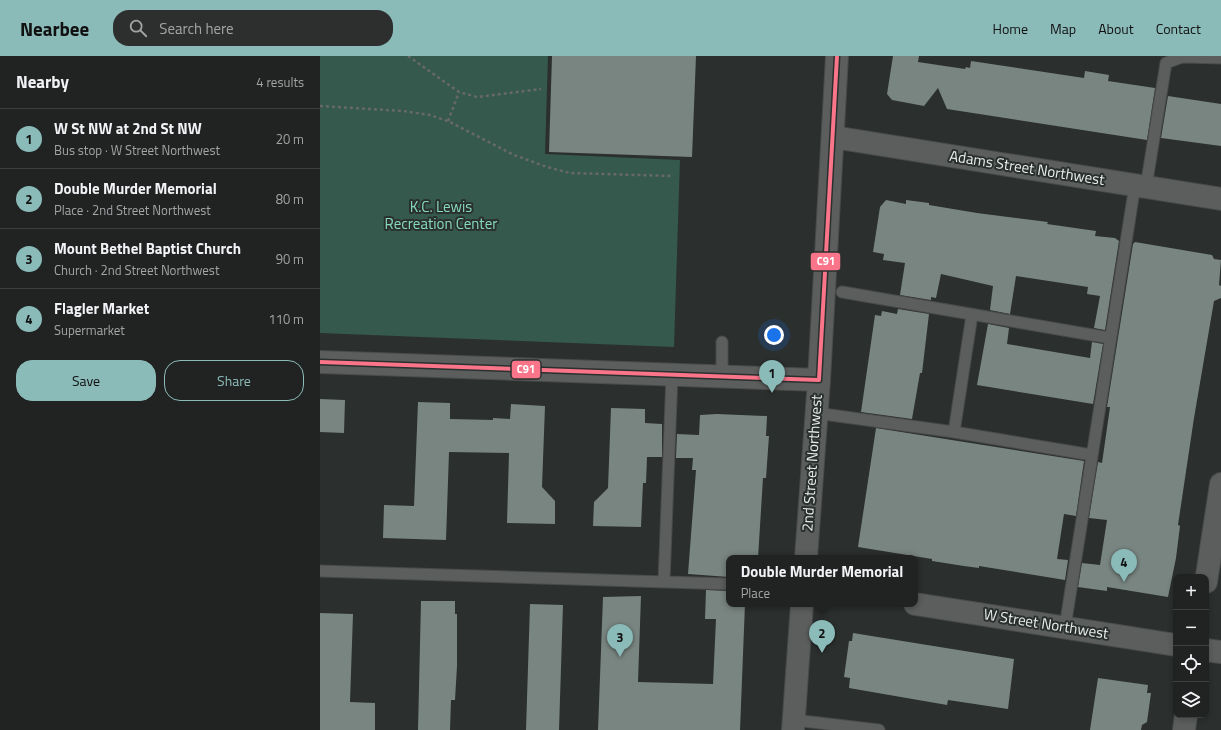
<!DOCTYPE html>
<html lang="en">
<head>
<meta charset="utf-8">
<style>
	body { margin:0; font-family:"Titillium Web",sans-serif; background:#2d2f2f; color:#f1f3f6 }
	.controls { position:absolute; right:12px; bottom:12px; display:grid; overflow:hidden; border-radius:8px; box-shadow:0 2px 6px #0003 }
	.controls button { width:36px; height:36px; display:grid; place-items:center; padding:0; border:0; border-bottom:1px solid #3d4040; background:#202322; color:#f1f3f6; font:20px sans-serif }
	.you { position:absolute; left:454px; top:279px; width:14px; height:14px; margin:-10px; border:3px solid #fff; border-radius:50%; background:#1a73e8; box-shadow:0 0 0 6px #1a73e833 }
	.badge { display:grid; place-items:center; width:26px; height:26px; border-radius:50%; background:#8bbbb9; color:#111; font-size:13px; font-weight:700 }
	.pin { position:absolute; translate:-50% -33px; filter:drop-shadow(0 1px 2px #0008) }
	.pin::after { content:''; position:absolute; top:21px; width:14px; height:12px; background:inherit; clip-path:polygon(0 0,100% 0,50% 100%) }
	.popup { position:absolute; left:406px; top:499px; width:192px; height:52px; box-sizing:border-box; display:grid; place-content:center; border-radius:8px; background:#202322; filter:drop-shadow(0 1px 3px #0005); font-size:13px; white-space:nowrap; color:#a2a4a5 }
	.popup b { font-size:15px; color:#f1f3f6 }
	.popup::after { content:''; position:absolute; left:50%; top:100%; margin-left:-8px; border:8px solid transparent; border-top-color:#202322 }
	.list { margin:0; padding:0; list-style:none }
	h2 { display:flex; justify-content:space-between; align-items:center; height:52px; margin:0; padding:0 16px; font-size:17px }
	h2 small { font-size:13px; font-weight:400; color:#a2a4a5 }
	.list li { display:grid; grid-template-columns:26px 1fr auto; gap:12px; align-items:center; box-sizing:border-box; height:60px; padding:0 16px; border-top:1px solid #3d4040 }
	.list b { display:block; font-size:15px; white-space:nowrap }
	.list p { margin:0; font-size:13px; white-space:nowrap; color:#a2a4a5 }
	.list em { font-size:13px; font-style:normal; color:#a2a4a5 }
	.actions { display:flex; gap:8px; padding:12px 16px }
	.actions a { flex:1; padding:9px 0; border:1px solid #8bbbb9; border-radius:16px; text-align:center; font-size:14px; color:#8bbbb9 }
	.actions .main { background:#8bbbb9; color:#111 }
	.icon { flex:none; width:22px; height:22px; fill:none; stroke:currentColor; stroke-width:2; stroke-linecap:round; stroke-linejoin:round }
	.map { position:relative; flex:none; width:901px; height:674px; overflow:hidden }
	header { display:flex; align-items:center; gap:24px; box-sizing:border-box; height:56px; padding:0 20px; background:#8bbbb9; color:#111 }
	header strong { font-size:19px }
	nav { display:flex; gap:22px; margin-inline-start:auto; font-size:14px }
	.search { width:280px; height:36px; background:#2d2f2f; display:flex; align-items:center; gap:10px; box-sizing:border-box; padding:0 14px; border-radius:16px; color:#a2a4a5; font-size:15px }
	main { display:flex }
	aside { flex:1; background:#202322 }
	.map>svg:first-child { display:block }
	.green { fill:#35594c }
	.building { fill:#798580 }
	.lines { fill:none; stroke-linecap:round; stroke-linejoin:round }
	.lane-casing { stroke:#484a49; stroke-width:13 }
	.street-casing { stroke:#484a49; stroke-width:24 }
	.path { stroke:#666968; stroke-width:2.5; stroke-dasharray:3 3; stroke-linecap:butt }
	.lane { stroke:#5b5e5d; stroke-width:11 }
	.street { stroke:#5b5e5d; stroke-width:22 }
	.bus-1-casing { stroke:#2a302e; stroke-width:7 }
	.bus-1 { stroke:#fa758a; stroke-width:4 }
	.labels { text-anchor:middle; stroke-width:4; stroke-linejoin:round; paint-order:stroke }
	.street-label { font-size:15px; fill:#eaeeec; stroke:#2a302e }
	.park-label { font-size:15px; fill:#86dbbc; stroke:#2a302e }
	.line-badge { stroke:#2a302e; stroke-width:1.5 }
	.badge-label { font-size:11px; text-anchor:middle; font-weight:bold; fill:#fff }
</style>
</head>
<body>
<header>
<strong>Nearbee</strong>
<div class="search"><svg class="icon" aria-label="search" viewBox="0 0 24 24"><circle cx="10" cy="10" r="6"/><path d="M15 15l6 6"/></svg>Search here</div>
<nav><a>Home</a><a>Map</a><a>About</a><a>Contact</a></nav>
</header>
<main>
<aside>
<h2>Nearby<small>4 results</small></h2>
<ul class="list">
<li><span class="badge">1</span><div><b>W St NW at 2nd St NW</b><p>Bus stop · W Street Northwest</p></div><em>20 m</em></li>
<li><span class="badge">2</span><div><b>Double Murder Memorial</b><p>Place · 2nd Street Northwest</p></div><em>80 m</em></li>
<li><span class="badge">3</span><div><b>Mount Bethel Baptist Church</b><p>Church · 2nd Street Northwest</p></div><em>90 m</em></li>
<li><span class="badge">4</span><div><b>Flagler Market</b><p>Supermarket</p></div><em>110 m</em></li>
</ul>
<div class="actions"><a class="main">Save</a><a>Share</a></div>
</aside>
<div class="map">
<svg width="901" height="674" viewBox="0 0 901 674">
	<rect width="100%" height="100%" fill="#2b2f2d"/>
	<path class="green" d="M0,0H228L225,98L360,104L354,291L0,277Z"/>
	<path class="building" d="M232,0H376L372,101L229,96Z
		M573,0H599L598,6L645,13L646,11L650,12L651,5L764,22L765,15L789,19L788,25L835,32L827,84L627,53L618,32L604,50L572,44L567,38Z
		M848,40L901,48V90L841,82Z
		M566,144L586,148V144L609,147V149L657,157L728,166L727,168L776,175L775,180L795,182L799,185L785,274L774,272L780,240L767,238L768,231L696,220L690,258L670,254L673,230L621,218L616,242L611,241V244L580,239L585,207L563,204L564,198L553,196L560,151Z
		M815,186L892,199L894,203L901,204L899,229L901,230V242L894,245L874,362L858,469L860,470L856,502L848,541L787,531V535L758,531L762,507L780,509L787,464L769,462L778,406L782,407L790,351H787L813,188Z
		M578,253L609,258L602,317H600L592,363L541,356L555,259L561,260L562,255L577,258Z
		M668,268L689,272L687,288L770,302L772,286L783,288L773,348L657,329Z
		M0,343L25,344L24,377L0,376Z
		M98,346L130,347V363L173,364V362L190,363L191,348L225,350L222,431L235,445V468L187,467L189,397L129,396L126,484L63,482L64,449L94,450Z
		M291,352L325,353V367L342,368V401H327L326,427H323L321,471L273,470L274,446L288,432Z
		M397,358L447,360L446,380H449L446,422H443L438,502H409V521L368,518L376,414H372L373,402H356L357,378L379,379L380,359Z
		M556,372L764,405L756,460L744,458L737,503L748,504L745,524L659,510V512L644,510L612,505V503L538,491Z
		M386,534L409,535V548H425L420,674H278L283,541L321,540L318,626L393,628L396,563H385Z
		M101,545H135V558H137V610L135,644H131L130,674H98Z
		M210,548L243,549L239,674H206Z
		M0,557L33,558L30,646L55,647V674H0Z
		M533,577L694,603L688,653L628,644L627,649L529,632L530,622L524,621L529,585H532Z
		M778,622L828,629L827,637H831L827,666L822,669L821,674H770Z"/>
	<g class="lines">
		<g class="lane-casing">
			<path id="lane" d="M826,131L846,7L862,1L901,2
				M522,236L790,282
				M402,286V321
				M496,357L634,376L772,399
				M634,376L652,259
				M0,515L409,528
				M344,526L352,319
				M745,571L815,129
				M474,664L559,674"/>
		</g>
		<g class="street-casing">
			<path id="street" d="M513,81L901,143
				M0,306L499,324
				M486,502L499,324L517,0
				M886,526L901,428
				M595,548L856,589
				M886,594L901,596
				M473,674L482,548
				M864,674L866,659"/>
		</g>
		<path class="path" d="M88,0L139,36L157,41L221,33
			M0,50L83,55L110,59L130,66L194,99L227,111L250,117L352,120
			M128,65L139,36"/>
		<use href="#lane" class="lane"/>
		<use href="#street" class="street"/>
		<g class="bus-1-casing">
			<path id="bus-1" d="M0,306L499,324L517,0"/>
		</g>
		<use href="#bus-1" class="bus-1"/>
	</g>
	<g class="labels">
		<g class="street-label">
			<text transform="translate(707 112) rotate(9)" y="5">Adams Street Northwest</text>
			<text transform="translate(492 407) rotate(-86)" y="5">2nd Street Northwest</text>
			<text transform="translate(726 568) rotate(9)" y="5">W Street Northwest</text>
		</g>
		<g class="park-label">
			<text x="121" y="156">K.C. Lewis<tspan x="121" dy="17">Recreation Center</tspan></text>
		</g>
	</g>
	<g class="line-badge">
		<rect x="490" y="196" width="31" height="19" rx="4" fill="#fa758a"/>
		<rect x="191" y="304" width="30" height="19" rx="4" fill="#fa758a"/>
	</g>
	<g class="badge-label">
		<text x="506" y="209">C91</text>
		<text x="206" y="317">C91</text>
	</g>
</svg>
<div class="controls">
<button>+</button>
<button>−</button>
<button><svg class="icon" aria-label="locate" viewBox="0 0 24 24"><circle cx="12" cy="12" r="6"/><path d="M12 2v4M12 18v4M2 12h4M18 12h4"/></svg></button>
<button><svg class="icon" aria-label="layers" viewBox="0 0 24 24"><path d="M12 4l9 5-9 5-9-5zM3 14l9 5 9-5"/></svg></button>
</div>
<div class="you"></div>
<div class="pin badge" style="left:452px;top:337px">1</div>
<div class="pin badge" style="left:502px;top:597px">2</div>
<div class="popup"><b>Double Murder Memorial</b>Place</div>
<div class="pin badge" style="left:300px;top:601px">3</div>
<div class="pin badge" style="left:804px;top:526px">4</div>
</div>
</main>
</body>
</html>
